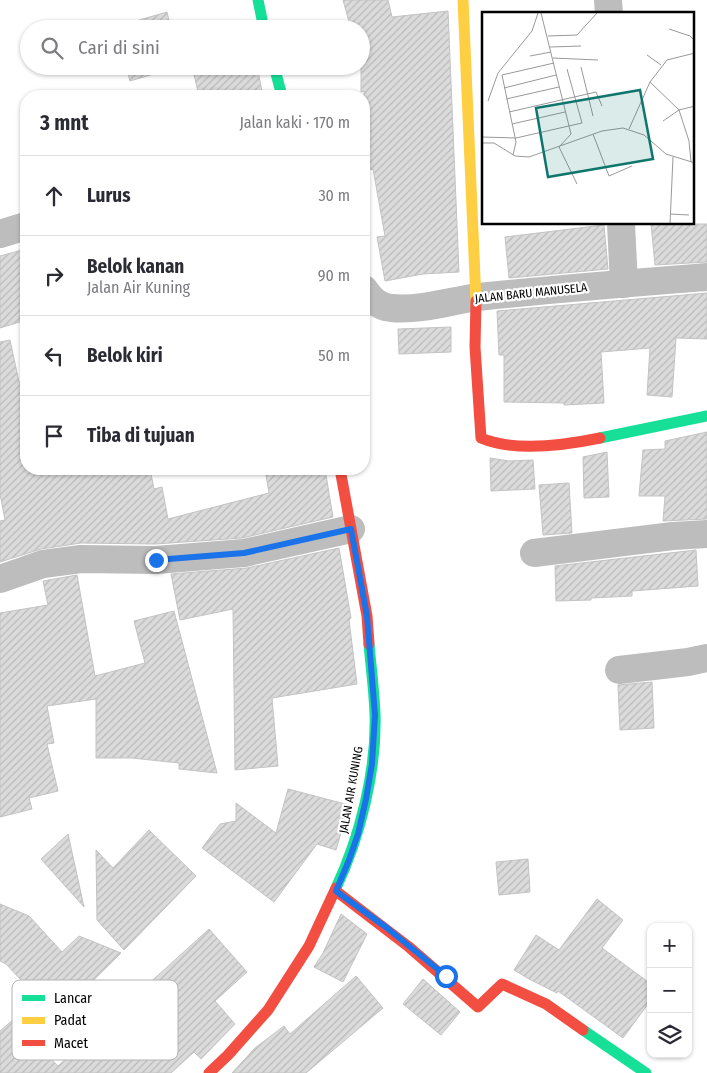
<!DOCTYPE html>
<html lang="id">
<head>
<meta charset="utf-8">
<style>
	body { margin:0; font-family:"Fira Sans Condensed",sans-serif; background:#f7f7f7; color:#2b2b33 }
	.controls { position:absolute; right:15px; bottom:15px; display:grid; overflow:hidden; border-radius:10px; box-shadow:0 1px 4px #0004 }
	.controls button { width:45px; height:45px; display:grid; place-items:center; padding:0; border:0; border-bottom:1px solid #e1e1e2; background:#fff; color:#2b2b33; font:25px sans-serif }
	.stop { position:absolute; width:15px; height:15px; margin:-11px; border:4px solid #1a73e8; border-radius:50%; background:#fff }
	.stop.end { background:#1a73e8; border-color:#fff; box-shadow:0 1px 5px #0008 }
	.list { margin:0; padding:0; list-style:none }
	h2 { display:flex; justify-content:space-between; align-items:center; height:65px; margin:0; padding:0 20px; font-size:21px }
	h2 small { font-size:16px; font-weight:400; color:#7c7c81 }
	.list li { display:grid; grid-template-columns:32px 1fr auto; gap:15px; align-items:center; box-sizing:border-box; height:80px; padding:0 20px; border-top:1px solid #e1e1e2 }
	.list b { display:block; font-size:19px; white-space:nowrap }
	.list p { margin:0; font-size:16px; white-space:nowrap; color:#7c7c81 }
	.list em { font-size:16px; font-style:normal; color:#7c7c81 }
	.icon { flex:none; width:28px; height:28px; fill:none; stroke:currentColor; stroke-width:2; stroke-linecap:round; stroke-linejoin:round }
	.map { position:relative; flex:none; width:707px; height:1073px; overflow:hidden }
	.search { position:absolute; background:#fff; box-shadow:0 1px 4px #0004; left:20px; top:20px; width:350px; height:55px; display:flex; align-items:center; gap:12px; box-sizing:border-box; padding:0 18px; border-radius:28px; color:#7c7c81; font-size:19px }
	.panel { position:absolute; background:#fff; box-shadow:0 1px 4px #0004; left:20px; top:90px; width:350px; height:385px; border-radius:20px }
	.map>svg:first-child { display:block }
	.building { fill:url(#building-hatch); stroke:#c3c3c3 }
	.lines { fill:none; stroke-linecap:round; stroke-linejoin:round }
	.street { stroke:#bdbdbd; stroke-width:28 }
	.fast { stroke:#16e098; stroke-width:11 }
	.slow { stroke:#ffcf43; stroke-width:11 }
	.jam { stroke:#f24e42; stroke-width:11 }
	.route { stroke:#1a73e8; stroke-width:6 }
	.labels { text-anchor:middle; stroke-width:4.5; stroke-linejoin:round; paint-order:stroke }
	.street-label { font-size:12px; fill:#000; stroke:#fff }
	.inset-road { fill:none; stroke:#999; stroke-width:1 }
	.view { fill:#0f766e; fill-opacity:0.15; stroke:#0f766e; stroke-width:2.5 }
	.inset-edge { fill:none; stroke:#000; stroke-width:2.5 }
	.key { fill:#fff; stroke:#b2b2b2; stroke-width:1 }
	.key-label { font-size:14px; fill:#000 }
</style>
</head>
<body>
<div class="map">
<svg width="707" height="1073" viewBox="0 0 707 1073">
	<defs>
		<pattern id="building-hatch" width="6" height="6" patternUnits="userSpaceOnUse" patternTransform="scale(1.25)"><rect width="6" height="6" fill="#dbdbdb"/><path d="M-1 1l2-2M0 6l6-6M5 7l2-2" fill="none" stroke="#bababa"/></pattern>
	</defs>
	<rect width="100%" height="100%" fill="#fff"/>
	<path class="building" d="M343,0H388L392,17L448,11L459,272L423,274L385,281L377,237L385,236L373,169L369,170L364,133V91L361,92V29H351Z
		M167,12L171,29H115V27Z
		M126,66H181L130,81Z
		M192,66H257L263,96H199Z
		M651,224H707V262L655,265Z
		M604,225L608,269L509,278L505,237Z
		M22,250L26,262V320L0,328V256Z
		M707,293V339L676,338L672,397L647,395L650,348L601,352L604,403L564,405V403L504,402V355H499L497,311Z
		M451,327V352L399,354L398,329Z
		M10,340L19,382L26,380V469H150L154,489L162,487L168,519L269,493L265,469H325L333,517L242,538L155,544L81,543L41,549L0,562V521L5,520L0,494V342Z
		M707,432V519L663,521L665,496H639L643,450L665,449V441Z
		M607,452L609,497L584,498L583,457Z
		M490,458L509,461L533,460L535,489L491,491Z
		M569,483L572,533L543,535L539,485Z
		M339,548L351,618L349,620L357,684L272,698L278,766L235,770L233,609L180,620L171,574L247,568Z
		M696,550L698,586L632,591V596L591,598V600L556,601L555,566Z
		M77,575L95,676L145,663L134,621L174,611L217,773L179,769V763L132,758H96V699L47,706L54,743L47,744L58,791L29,798L32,809L0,817V613L48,605L43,581Z
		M652,682L654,728L620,730L618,685Z
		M288,789L349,805L336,850L317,844L274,902L202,848L220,824L236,821V803L276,833Z
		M149,830L196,876L124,950L97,920L96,850L113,868Z
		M68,834L84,907L41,859Z
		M528,859L530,892L499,895L496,862Z
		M597,899L623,920L602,948L651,984V1000L623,1038L558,991L557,993L529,979L514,970L536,935L559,950Z
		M0,904L29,916L62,952L79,936L121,953L33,1040L58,1066L209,929L247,972L215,1001L235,1024L201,1059L194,1052L171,1073H0V1031L38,998L6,964L0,961Z
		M341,914L367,934L343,982L314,967L323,953Z
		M356,976L383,1008L306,1073H232L255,1048L284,1026L290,1034Z
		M423,979L460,1012L441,1035L403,1004Z"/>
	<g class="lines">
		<path class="street" d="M608,0L609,14
			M621,224L624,284
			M0,234L26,226
			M364,289C372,300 377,306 391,308C420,311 450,301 478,297C554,289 631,283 707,277
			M534,553L673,536L707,534
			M0,579L43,564L81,559L156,560L244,553L351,529
			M619,670L688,662L707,658"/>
		<path class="fast" d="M258,0L264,29
			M274,66L282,96
			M600,438L707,416
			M336,888C360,837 377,770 375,713C374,690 371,667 369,644
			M583,1030L646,1073"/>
		<path class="slow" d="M463,0L476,301"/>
		<path class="jam" d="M476,301L475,347L481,438C514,452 566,445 600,438
			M340,469L367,616L369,644
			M336,891L409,947L478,1007L502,984L546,1004L583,1030
			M209,1073L228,1055L268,1010L309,946L336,888"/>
	</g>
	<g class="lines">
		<path class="route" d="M156,560L244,553L351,529L367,616L375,715L372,764L366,799L358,834L349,860L336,891L387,928L446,976"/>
	</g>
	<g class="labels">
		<g class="street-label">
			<text transform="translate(531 293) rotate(-6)" y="4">JALAN BARU MANUSELA</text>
			<text transform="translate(351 790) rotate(-80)" y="4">JALAN AIR KUNING</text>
		</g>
	</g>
	<g transform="translate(482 12)">
		<rect width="212" height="212" fill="#fff"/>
		<path class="inset-road" d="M59,1L89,122L77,135L95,172M187,17L208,24L213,29M66,24L95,23L115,1M68,35L99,34M165,43L179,53M48,44L69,40M71,46L116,48M99,55L111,104M22,76L74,63M24,87L77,75M6,89L16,61L50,19L56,1M27,100L114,80L120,94M181,109L197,98L213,94M30,112L83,100M147,117L168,70M111,122L127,164L150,154M0,125L34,126L100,111L85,57M0,131H12L33,144L47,145L120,119L141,116L162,123L184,142L213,151M31,143L34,130L20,63L72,51M209,150L207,129L197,98L168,70L185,48L213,41M188,202L207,203M188,212L191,145"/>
		<path class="view" d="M158,78L171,147L66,165L54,96Z"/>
		<rect width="212" height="212" class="inset-edge"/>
	</g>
	<rect x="12" y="980" width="166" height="80" rx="8" class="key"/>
	<rect x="22" y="995" width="23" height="6" fill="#16e098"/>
	<rect x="22" y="1017" width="23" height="7" fill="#ffcf43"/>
	<rect x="22" y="1040" width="23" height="6" fill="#f24e42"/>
	<g class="key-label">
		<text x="54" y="1003">Lancar</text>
		<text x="54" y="1025">Padat</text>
		<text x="54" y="1048">Macet</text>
	</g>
</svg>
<div class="controls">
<button>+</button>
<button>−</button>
<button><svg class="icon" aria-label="layers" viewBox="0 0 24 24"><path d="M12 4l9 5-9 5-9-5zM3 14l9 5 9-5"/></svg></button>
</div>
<div class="stop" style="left:446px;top:976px"></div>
<div class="stop end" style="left:156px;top:560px"></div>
<div class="search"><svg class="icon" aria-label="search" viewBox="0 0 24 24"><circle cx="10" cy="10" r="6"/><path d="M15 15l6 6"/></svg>Cari di sini</div>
<section class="panel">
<h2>3 mnt<small>Jalan kaki · 170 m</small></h2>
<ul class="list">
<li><svg class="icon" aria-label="ahead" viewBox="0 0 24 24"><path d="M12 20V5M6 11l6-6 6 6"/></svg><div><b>Lurus</b></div><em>30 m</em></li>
<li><svg class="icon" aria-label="right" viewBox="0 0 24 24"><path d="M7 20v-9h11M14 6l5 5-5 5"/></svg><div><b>Belok kanan</b><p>Jalan Air Kuning</p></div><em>90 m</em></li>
<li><svg class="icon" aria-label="left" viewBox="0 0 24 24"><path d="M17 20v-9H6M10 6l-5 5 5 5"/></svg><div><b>Belok kiri</b></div><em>50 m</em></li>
<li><svg class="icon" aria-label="arrive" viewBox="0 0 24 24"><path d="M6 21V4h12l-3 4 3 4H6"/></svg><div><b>Tiba di tujuan</b></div></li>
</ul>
</section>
</div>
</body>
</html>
